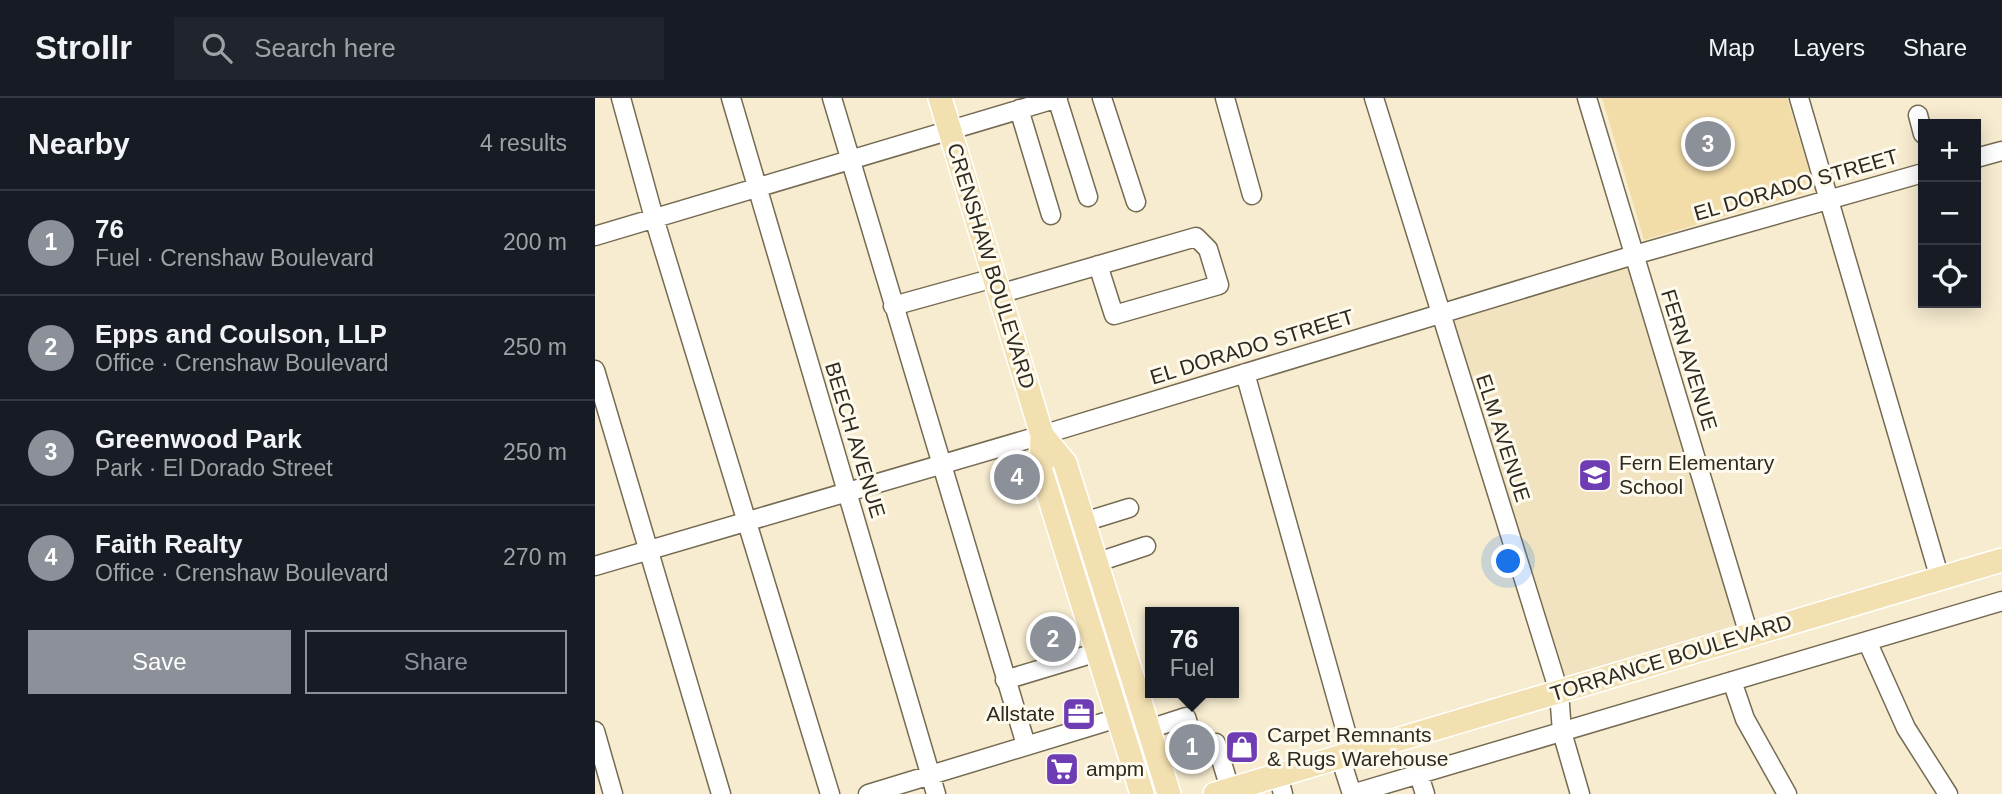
<!DOCTYPE html>
<html lang="en">
<head>
<meta charset="utf-8">
<style>
	body { margin:0; font-family:Helvetica,sans-serif; background:#20242c; color:#f1f3f6 }
	.controls { position:absolute; right:21px; top:21px; display:grid; overflow:hidden; border-radius:0px; box-shadow:0 4px 18px #0003 }
	.controls button { width:63px; height:63px; display:grid; place-items:center; padding:0; border:0; border-bottom:2px solid #363941; background:#171b24; color:#f1f3f6; font:35px sans-serif }
	.you { position:absolute; left:914px; top:464px; width:24px; height:24px; margin:-18px; border:5px solid #fff; border-radius:50%; background:#1a73e8; box-shadow:0 0 0 10px #1a73e833 }
	.badge { display:grid; place-items:center; width:46px; height:46px; border-radius:50%; background:#8c9099; color:#fff; font-size:23px; font-weight:700 }
	.pin { position:absolute; translate:-50% -50%; border:4px solid #fff; box-shadow:0 2px 7px #0006 }
	.popup { position:absolute; left:550px; top:509px; width:94px; height:91px; box-sizing:border-box; display:grid; place-content:center; border-radius:0px; background:#171b24; filter:drop-shadow(0 2px 5px #0005); font-size:23px; white-space:nowrap; color:#9ea1a6 }
	.popup b { font-size:26px; color:#f1f3f6 }
	.popup::after { content:''; position:absolute; left:50%; top:100%; margin-left:-14px; border:14px solid transparent; border-top-color:#171b24 }
	.list { margin:0; padding:0; list-style:none }
	h2 { display:flex; justify-content:space-between; align-items:center; height:91px; margin:0; padding:0 28px; font-size:30px }
	h2 small { font-size:23px; font-weight:400; color:#9ea1a6 }
	.list li { display:grid; grid-template-columns:46px 1fr auto; gap:21px; align-items:center; box-sizing:border-box; height:105px; padding:0 28px; border-top:2px solid #363941 }
	.list b { display:block; font-size:26px; white-space:nowrap }
	.list p { margin:0; font-size:23px; white-space:nowrap; color:#9ea1a6 }
	.list em { font-size:23px; font-style:normal; color:#9ea1a6 }
	.actions { display:flex; gap:14px; padding:21px 28px }
	.actions a { flex:1; padding:16px 0; border:2px solid #8c9099; border-radius:0px; text-align:center; font-size:24px; color:#8c9099 }
	.actions .main { background:#8c9099; color:#fff }
	.icon { flex:none; width:38px; height:38px; fill:none; stroke:currentColor; stroke-width:2; stroke-linecap:round; stroke-linejoin:round }
	.map { position:relative; flex:none; width:1407px; height:696px; overflow:hidden }
	header { display:flex; align-items:center; gap:42px; box-sizing:border-box; height:98px; padding:0 35px; background:#171b24; border-bottom:2px solid #363941 }
	header strong { font-size:33px }
	nav { display:flex; gap:38px; margin-inline-start:auto; font-size:24px }
	.search { width:490px; height:63px; background:#20242c; display:flex; align-items:center; gap:18px; box-sizing:border-box; padding:0 24px; border-radius:0px; color:#9ea1a6; font-size:26px }
	main { display:flex }
	aside { flex:1; background:#171b24 }
	.map>svg:first-child { display:block }
	.built { fill:#f1e3bf }
	.green { fill:#f2dda8 }
	.lines { fill:none; stroke-linecap:round; stroke-linejoin:round }
	.minor-casing { stroke:#756b52; stroke-width:21 }
	.major-casing { stroke:#fff; stroke-width:26 }
	.minor { stroke:#fff; stroke-width:18 }
	.major { stroke:#f3e0b1; stroke-width:23 }
	.labels { text-anchor:middle; stroke-width:6; stroke-linejoin:round; paint-order:stroke }
	.street-label { font-size:21px; fill:#2e2a1f; stroke:#fefaee }
	.poi-label { font-size:21px; fill:#2e2a1f; stroke:#fefaee; text-anchor:start }
</style>
</head>
<body>
<header>
<strong>Strollr</strong>
<div class="search"><svg class="icon" aria-label="search" viewBox="0 0 24 24"><circle cx="10" cy="10" r="6"/><path d="M15 15l6 6"/></svg>Search here</div>
<nav><a>Map</a><a>Layers</a><a>Share</a></nav>
</header>
<main>
<aside>
<h2>Nearby<small>4 results</small></h2>
<ul class="list">
<li><span class="badge">1</span><div><b>76</b><p>Fuel · Crenshaw Boulevard</p></div><em>200 m</em></li>
<li><span class="badge">2</span><div><b>Epps and Coulson, LLP</b><p>Office · Crenshaw Boulevard</p></div><em>250 m</em></li>
<li><span class="badge">3</span><div><b>Greenwood Park</b><p>Park · El Dorado Street</p></div><em>250 m</em></li>
<li><span class="badge">4</span><div><b>Faith Realty</b><p>Office · Crenshaw Boulevard</p></div><em>270 m</em></li>
</ul>
<div class="actions"><a class="main">Save</a><a>Share</a></div>
</aside>
<div class="map">
<svg width="1407" height="696" viewBox="0 0 1407 696">
	<rect width="100%" height="100%" fill="#f7ecd0"/>
	<path class="built" d="M1039,157L1154,537L964,594L844,216Z"/>
	<path class="green" d="M1007,0H1192L1220,92L1049,142Z"/>
	<g class="lines">
		<g class="minor-casing">
			<path id="minor" d="M26,0L59,120L235,696
				M136,0L341,696
				M237,0L431,647
				M462,0L493,99
				M507,0L541,104
				M630,0L657,97
				M779,0L964,594L967,634L985,696
				M992,0L1154,537
				M1204,0L1345,481
				M424,11L456,117
				M1323,17L1328,36
				M1381,60L1407,53
				M0,138L463,0
				M404,196L601,139L613,151L624,187L519,217L503,167
				M298,208L399,180
				M0,272L126,696
				M650,275L757,655
				M489,424L534,410
				M0,468L447,337L1039,157L1328,75
				M491,468L551,448
				M1272,543L1311,630L1353,696
				M410,582L503,554
				M1137,583L1150,621L1192,696
				M554,631L591,619L601,651
				M0,633L18,696
				M745,659L757,696L1407,503
				M564,663L621,645L635,691
				M683,677L688,696
				M824,677L830,696
				M273,696L523,620"/>
		</g>
		<g class="major-casing">
			<path id="major" d="M345,0L447,337L446,373L547,696
				M447,337L470,365L574,696
				M620,696L1407,462"/>
		</g>
		<use href="#minor" class="minor"/>
		<use href="#major" class="major"/>
	</g>
	<defs>
		<g id="school-square" transform="scale(1.75)"><rect x="-9" y="-9" width="18" height="18" rx="4" fill="#6e3cb3" stroke="#fefaee"/><path d="M0-5L7-2L0 1L-7-2ZM-4 1L0 2.5L4 1V4Q0 6-4 4Z" fill="#fff"/></g>
		<g id="office-square" transform="scale(1.75)"><rect x="-9" y="-9" width="18" height="18" rx="4" fill="#6e3cb3" stroke="#fefaee"/><path d="M-6-3h4V-5.5h4V-3h4V5H-6ZM-1-4.5V-3h2v-1.5ZM-6 0V1H6V0Z" fill="#fff"/></g>
		<g id="shop-square" transform="scale(1.75)"><rect x="-9" y="-9" width="18" height="18" rx="4" fill="#6e3cb3" stroke="#fefaee"/><path d="M-5-2.5h2.3a2.7 3.5 0 0 1 5.4 0H5L5.5 6h-11ZM-1.5-2.5h3a1.5 2.3 0 0 0-3 0Z" fill="#fff"/></g>
		<g id="supermarket-square" transform="scale(1.75)"><rect x="-9" y="-9" width="18" height="18" rx="4" fill="#6e3cb3" stroke="#fefaee"/><path d="M-6-5.5h2.5l.6 2H6L4.5 2H-2.5L-4.4-4H-6ZM-1.5 3.2a1.3 1.3 0 1 0 .1 0ZM3 3.2a1.3 1.3 0 1 0 .1 0Z" fill="#fff"/></g>
	</defs>
	<g fill-rule="evenodd">
		<use href="#school-square" x="1000" y="377"/>
		<use href="#office-square" x="484" y="616"/>
		<use href="#shop-square" x="647" y="649"/>
		<use href="#supermarket-square" x="467" y="671"/>
	</g>
	<g class="labels">
		<g class="street-label">
			<text transform="translate(1201 87) rotate(-16)" y="7">EL DORADO STREET</text>
			<text transform="translate(396 168) rotate(73)" y="7">CRENSHAW BOULEVARD</text>
			<text transform="translate(657 249) rotate(-17)" y="7">EL DORADO STREET</text>
			<text transform="translate(1094 262) rotate(73)" y="7">FERN AVENUE</text>
			<text transform="translate(908 340) rotate(72)" y="7">ELM AVENUE</text>
			<text transform="translate(260 342) rotate(73)" y="7">BEECH AVENUE</text>
			<text transform="translate(1076 560) rotate(-17)" y="7">TORRANCE BOULEVARD</text>
		</g>
		<g class="poi-label">
			<text x="1024" y="372">Fern Elementary<tspan x="1024" dy="24">School</tspan></text>
			<text x="460" y="623" text-anchor="end">Allstate</text>
			<text x="672" y="644">Carpet Remnants<tspan x="672" dy="24">&amp; Rugs Warehouse</tspan></text>
			<text x="491" y="678">ampm</text>
		</g>
	</g>
</svg>
<div class="controls">
<button>+</button>
<button>−</button>
<button><svg class="icon" aria-label="locate" viewBox="0 0 24 24"><circle cx="12" cy="12" r="6"/><path d="M12 2v4M12 18v4M2 12h4M18 12h4"/></svg></button>
</div>
<div class="you"></div>
<div class="pin badge" style="left:597px;top:649px">1</div>
<div class="popup"><b>76</b>Fuel</div>
<div class="pin badge" style="left:458px;top:541px">2</div>
<div class="pin badge" style="left:1113px;top:46px">3</div>
<div class="pin badge" style="left:422px;top:379px">4</div>
</div>
</main>
</body>
</html>
